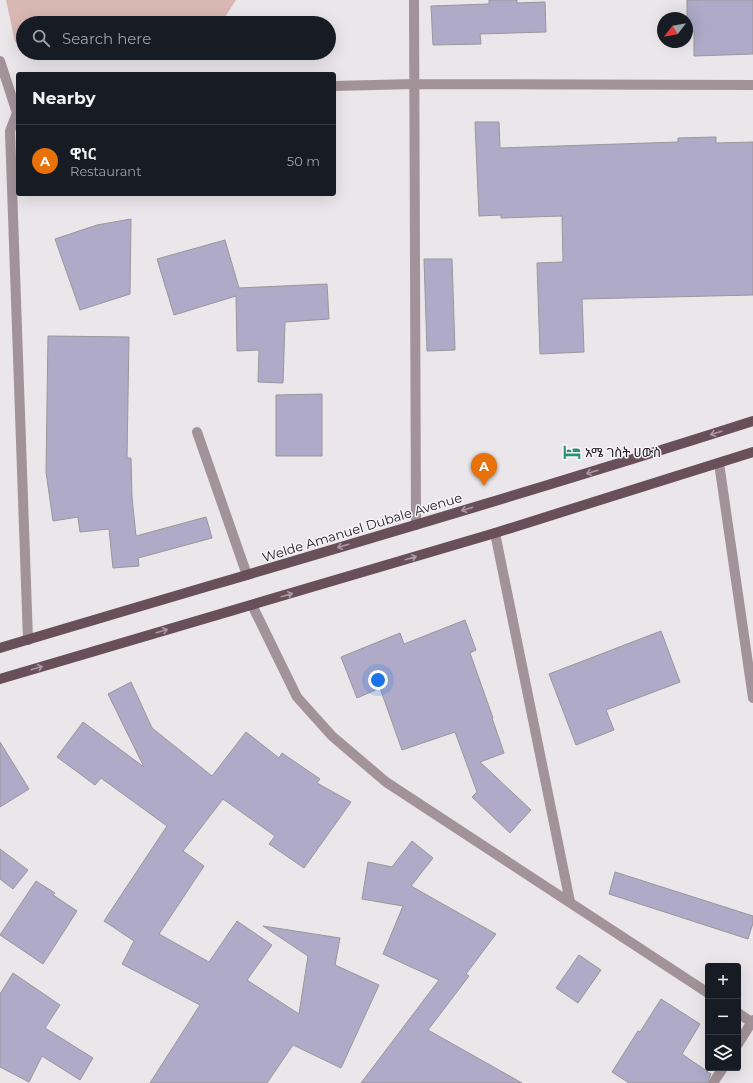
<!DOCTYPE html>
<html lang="en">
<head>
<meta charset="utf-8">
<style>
	body { margin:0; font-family:Montserrat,"Noto Sans Ethiopic",sans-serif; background:#20242c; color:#f1f3f6 }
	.controls { position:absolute; right:12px; bottom:12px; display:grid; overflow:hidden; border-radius:4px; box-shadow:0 4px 16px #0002 }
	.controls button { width:36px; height:36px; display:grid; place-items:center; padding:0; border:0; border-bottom:1px solid #363941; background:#171b24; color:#f1f3f6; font:20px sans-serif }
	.compass { position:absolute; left:657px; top:12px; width:36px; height:36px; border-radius:50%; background:#171b24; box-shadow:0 4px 16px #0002; rotate:239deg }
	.you { position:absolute; left:378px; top:680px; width:14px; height:14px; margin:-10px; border:3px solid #fff; border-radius:50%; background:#1a73e8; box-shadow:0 0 0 6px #1a73e833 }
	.badge { display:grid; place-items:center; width:26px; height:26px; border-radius:50%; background:#249374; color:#fff; font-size:13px; font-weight:700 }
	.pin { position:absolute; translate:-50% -33px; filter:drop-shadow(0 1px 2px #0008) }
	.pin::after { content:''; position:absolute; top:21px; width:14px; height:12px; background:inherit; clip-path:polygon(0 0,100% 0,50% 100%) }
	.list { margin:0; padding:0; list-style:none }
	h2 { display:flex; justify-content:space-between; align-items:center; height:52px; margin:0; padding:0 16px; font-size:17px }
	h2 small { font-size:13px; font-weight:400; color:#9ea1a6 }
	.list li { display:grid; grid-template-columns:26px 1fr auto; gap:12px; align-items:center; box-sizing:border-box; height:72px; padding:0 16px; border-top:1px solid #363941 }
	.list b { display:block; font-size:15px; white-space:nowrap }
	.list p { margin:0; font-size:13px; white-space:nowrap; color:#9ea1a6 }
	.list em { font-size:13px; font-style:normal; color:#9ea1a6 }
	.icon { flex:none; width:22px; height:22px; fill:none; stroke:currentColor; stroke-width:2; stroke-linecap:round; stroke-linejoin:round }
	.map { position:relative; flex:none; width:753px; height:1083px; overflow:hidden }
	.search { position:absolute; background:#171b24; box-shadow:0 4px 16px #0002; left:16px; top:16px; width:320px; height:44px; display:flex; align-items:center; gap:10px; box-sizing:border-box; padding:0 14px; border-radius:22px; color:#9ea1a6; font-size:15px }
	.panel { position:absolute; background:#171b24; box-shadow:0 4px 16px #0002; left:16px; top:72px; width:320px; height:124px; border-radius:4px }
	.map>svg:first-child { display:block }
	.green { fill:#d9b7b3 }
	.building { fill:#afaac8; stroke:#98979c }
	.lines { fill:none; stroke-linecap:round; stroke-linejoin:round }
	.minor { stroke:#a29398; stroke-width:10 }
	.major { stroke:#684f58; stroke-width:10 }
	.oneway { stroke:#a999a0 }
	.labels { text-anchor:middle; stroke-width:3; stroke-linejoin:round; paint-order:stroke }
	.poi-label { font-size:13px; fill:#212021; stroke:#f8f3f8; text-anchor:start }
	.street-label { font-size:13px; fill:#212021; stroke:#f8f3f8 }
</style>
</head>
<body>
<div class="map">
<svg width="753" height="1083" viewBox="0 0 753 1083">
	<rect width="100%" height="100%" fill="#eae6ea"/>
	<path class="green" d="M6,0H236L225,17L195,23H23V42H15Z"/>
	<path class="building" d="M489,0H517V3L545,2L546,32L480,34L481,44L433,45L431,6L489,4Z
		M687,0H753V54L694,56V31H687Z
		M475,122H499L500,148L678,142V138L716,137V143L753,142V295L582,299L584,352L540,354L537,263L563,262L562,216L501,218V215L479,216Z
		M131,219L130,294L80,310L55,239L97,225Z
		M225,240L239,288L327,284L329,319L285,322L283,383L258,382L259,350L237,351L236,296L174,315L157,259Z
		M424,259H452L455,350L427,351Z
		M48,336L129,337L127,458H131L132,497L136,536L206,517L212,538L138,558L139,566L113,568L109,529L80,532L78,517L53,521L46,472Z
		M322,394V456H276V395Z
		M465,620L476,650L470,653L493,718H492L504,753L480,762L531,810L510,833L472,797L477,792L455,732L402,750L380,688L357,698L341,657L400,633L404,644Z
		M661,631L680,682L606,710L614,730L576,745L549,674Z
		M131,682L152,728L212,776L246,732L279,758L282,753L320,779L317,783L351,802L304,868L269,844L275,836L223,799L183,851L204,866L159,934L209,962L237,921L272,945L247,980L299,1014L308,956L263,926L340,938L335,965L379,985L341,1068L293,1045L267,1083H150L200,1005L122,964L134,941L104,921L167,826L101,778L95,785L57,757L83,722L144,767L108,694Z
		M0,742L29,789L0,807Z
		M412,841L433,858L411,886L496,934L466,974L469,976L428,1030L522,1083H361L439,980L383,954L403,906L362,899L368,862L392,867Z
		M0,849L28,870L13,889L0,879Z
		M615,872L753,916V923L748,939L609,894Z
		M36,881L55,893L53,895L77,911L43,964L0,935Z
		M579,955L601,970L578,1003L556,988Z
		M13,973L60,1005L45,1028L93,1058L80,1080L42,1056L29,1082L0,1067V994Z
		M661,999L700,1024L682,1054L711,1074L707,1083H629L612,1072L638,1031L640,1032Z"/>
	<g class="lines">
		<path class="minor" d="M414,0L416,525
			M0,61L17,113
			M334,86L414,84L753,85
			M18,112L17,113L10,131L28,640
			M197,432L247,575
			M719,463L753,698
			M495,533L570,902
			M252,605L297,697L332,736L386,782L708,993
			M738,1013L753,1023
			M738,1044L753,1020
			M713,1083L723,1068"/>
		<path class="major" d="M0,648C251,573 503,501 753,421
			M0,679L495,533L753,452"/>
	</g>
	<defs><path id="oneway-shaft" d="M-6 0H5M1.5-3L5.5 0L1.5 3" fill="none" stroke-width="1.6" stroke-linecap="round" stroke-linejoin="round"/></defs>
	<g class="oneway">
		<use href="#oneway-shaft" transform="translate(716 433) rotate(162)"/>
		<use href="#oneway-shaft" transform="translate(592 472) rotate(163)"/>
		<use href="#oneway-shaft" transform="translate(467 509) rotate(163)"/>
		<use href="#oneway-shaft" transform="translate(343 546) rotate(164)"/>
		<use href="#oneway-shaft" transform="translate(411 558) rotate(-16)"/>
		<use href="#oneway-shaft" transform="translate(287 595) rotate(-16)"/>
		<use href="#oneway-shaft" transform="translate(162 631) rotate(-17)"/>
		<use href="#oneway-shaft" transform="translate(37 668) rotate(-17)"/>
	</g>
	<defs>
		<g id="hotel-bare" transform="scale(1.38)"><path d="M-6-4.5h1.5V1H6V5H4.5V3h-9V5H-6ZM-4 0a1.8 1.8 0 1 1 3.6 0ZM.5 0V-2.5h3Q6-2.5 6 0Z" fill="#249374" stroke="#f8f3f8" stroke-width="2.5" paint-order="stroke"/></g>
	</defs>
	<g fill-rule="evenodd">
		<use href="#hotel-bare" x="572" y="452"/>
	</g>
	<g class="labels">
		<g class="poi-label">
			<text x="585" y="457">አሜ ገስት ሀውስ</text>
		</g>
		<g class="street-label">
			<text transform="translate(362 527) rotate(-17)" y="5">Welde Amanuel Dubale Avenue</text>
		</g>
	</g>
</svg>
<div class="controls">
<button>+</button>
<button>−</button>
<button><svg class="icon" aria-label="layers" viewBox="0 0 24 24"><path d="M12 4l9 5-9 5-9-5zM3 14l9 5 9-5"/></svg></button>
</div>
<svg class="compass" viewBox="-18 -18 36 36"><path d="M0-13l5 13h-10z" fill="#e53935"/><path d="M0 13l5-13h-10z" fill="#9ea1a6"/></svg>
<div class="you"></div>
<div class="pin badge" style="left:484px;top:486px;background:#e8710a">A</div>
<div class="search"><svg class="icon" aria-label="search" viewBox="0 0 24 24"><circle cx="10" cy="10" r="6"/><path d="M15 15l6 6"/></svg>Search here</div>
<section class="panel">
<h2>Nearby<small></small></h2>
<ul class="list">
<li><span class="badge" style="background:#e8710a">A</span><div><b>ዊነር</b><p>Restaurant</p></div><em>50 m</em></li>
</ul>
</section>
</div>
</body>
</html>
